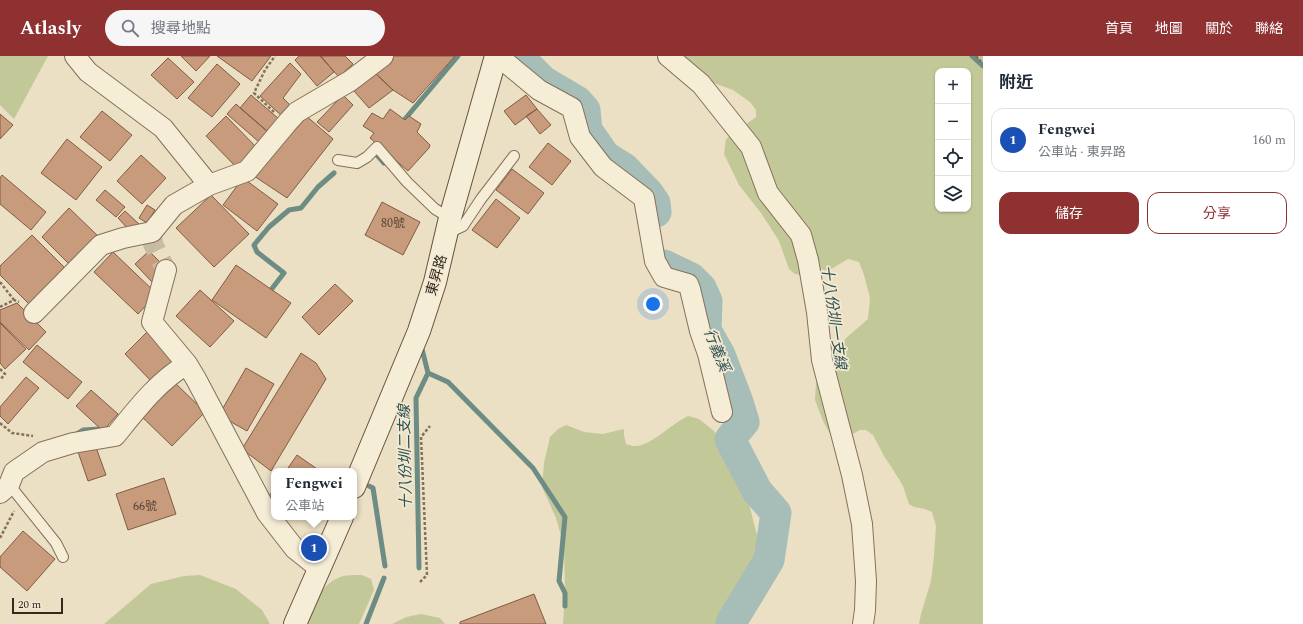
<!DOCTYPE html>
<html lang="zh-TW">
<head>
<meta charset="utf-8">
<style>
	body { margin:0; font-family:Spectral,"Noto Sans TC",serif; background:#f6f6f7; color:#1f2937 }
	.controls { position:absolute; right:12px; top:12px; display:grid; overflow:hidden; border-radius:8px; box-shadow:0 1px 3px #0004 }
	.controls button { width:36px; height:36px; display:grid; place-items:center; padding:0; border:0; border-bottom:1px solid #e0e1e3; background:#fff; color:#1f2937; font:20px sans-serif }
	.scale { position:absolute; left:12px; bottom:10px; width:51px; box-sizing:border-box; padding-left:4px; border:2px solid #35291f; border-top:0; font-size:11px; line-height:14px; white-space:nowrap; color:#35291f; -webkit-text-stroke:3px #f3e9d3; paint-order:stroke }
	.you { position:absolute; left:653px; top:248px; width:14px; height:14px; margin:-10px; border:3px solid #fff; border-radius:50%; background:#1a73e8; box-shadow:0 0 0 6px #1a73e833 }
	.badge { display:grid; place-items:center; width:26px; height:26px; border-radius:50%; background:#8f3031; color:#fff; font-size:13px; font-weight:700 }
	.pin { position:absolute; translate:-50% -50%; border:2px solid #fff; box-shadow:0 1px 4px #0006 }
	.popup { position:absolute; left:271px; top:412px; width:86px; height:52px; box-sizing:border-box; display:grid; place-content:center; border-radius:8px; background:#fff; filter:drop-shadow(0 1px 3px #0005); font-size:13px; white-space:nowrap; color:#747a83 }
	.popup b { font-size:15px; color:#1f2937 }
	.popup::after { content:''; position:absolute; left:50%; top:100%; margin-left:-8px; border:8px solid transparent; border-top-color:#fff }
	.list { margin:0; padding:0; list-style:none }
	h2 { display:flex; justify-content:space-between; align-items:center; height:52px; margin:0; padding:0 16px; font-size:17px }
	h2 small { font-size:13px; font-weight:400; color:#747a83 }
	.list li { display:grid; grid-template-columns:26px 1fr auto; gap:12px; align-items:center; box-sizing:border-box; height:64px; margin:0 8px 8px; padding:0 8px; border:1px solid #e0e1e3; border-radius:12px }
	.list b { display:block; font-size:15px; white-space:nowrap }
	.list p { margin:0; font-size:13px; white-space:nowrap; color:#747a83 }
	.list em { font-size:13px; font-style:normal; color:#747a83 }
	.actions { display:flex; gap:8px; padding:12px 16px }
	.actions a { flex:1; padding:9px 0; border:1px solid #8f3031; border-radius:12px; text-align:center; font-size:14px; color:#8f3031 }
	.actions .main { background:#8f3031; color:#fff }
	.icon { flex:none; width:22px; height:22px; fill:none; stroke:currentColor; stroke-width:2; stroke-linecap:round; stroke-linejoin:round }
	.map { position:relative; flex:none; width:983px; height:568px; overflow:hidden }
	header { display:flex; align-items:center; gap:24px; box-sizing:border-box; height:56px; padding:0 20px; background:#8f3031; color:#fff }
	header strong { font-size:19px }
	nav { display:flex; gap:22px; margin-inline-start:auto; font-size:14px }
	.search { width:280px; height:36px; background:#f6f6f7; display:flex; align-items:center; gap:10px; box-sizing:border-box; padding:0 14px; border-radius:22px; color:#747a83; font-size:15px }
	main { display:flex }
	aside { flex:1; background:#fff }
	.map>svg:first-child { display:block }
	.green { fill:#c3c899; fill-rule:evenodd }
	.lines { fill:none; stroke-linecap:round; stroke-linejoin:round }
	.stream { stroke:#6d8c84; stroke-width:5 }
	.river { stroke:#a6beb7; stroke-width:31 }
	.building { fill:#c79b7c; stroke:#825c43 }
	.street-tunnel { stroke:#c7bba3; stroke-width:20; stroke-dasharray:20 10; stroke-linecap:butt }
	.lane-casing { stroke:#84715c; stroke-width:12 }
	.street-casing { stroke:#84715c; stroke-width:22 }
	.secondary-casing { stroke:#66523f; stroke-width:24 }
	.path { stroke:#84715c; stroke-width:2.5; stroke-dasharray:3 2; stroke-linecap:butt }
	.lane { stroke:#f6edd7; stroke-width:10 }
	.street { stroke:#f6edd7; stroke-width:20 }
	.secondary { stroke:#f6edd7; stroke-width:22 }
	.labels { text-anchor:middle; stroke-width:3.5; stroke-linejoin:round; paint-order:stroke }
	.number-label { font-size:12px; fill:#5a4636 }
	.street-label { font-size:14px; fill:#35291f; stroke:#f3e9d3 }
	.water-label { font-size:15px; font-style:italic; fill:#2f5451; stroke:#f3e9d3 }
</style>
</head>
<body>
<header>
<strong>Atlasly</strong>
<div class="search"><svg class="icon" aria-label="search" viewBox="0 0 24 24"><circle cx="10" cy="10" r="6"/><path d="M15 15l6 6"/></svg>搜尋地點</div>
<nav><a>首頁</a><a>地圖</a><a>關於</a><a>聯絡</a></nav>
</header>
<main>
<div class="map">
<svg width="983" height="568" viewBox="0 0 983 568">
	<rect width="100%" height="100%" fill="#ebdfc4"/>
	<path class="green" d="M0,0H48L14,63L0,49Z
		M682,0H983V568H919L921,558L931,525L934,500L936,470L932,456L925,453L914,451L909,448L903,430L892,412L884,400L873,379L866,374H860L851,379L837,382L829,376L823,365L815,344L816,327L821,318L846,282L868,263L870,242L864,219L859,206L848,203L828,215L821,213L802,219L795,218L789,213L779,185L761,157L739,129L724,98L726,83L756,61V54L750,46L733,34L711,26ZM938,15H968V153H938Z
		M688,360L699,363L714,375L723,393L731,412L746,436L760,491L754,515L722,563L715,568H563L565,535L564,490L556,462L542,431L544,407L550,381L558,373L566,369L584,376L603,378L624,373V379L626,388C631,390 636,391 642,389C658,383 672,368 688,360Z
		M200,519L236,533L262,554L270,568H104L151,528L184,520Z
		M362,519L371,523L374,534L359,568H303C312,550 320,529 340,521C346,519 355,519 362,519Z
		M421,558L440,562L445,568H392L406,561Z"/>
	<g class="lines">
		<path class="stream" d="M972,0L983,10
			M405,63L458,0
			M377,99L384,107
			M267,239L284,217L257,196L254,189L269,171L289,154L301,152L318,131L334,117
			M428,317L448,326L533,412L565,461L559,525L565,537V550
			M75,379L83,374L100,373
			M369,430L373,432L385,510
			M419,512L416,342L428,317L422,293
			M366,568L384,522"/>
		<path class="river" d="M518,0L543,25L577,45L585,54L587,74L605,100L624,112L649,138L655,147L656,156
			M664,209L691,222L701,232L707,245L706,274L720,299L738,346L744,366L730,383L757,435L776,457L769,504L732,565L731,568"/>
	</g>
	<path class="building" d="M181,0H210L196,15Z
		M217,0H271L252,25Z
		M299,0H321L334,16L317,30L295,4Z
		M320,0H345L353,8L339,21Z
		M393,0H455L413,47L393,34L375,17Z
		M168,2L194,26L177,43L151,19Z
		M290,7L301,18L283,42L292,51L283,61L260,40Z
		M217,8L240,28L212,61L188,42Z
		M375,17L393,34L369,52L354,35Z
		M251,39L279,63L268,76L240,52Z
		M343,39L353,49L329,76L317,66Z
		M526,39L537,53L515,69L504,55Z
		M236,48L268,76L259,86L227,58Z
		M390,53L405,64L409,60L421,68L417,76L430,89L429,92L408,115L370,82L374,77L363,70L372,57L383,63Z
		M537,53L551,69L540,78L526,60Z
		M102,55L132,79L110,105L80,81Z
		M0,58L13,69L0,83Z
		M304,58L333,83L287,142L251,118Z
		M226,60L258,93L238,113L206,80Z
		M67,83L102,111L76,144L41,117Z
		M548,87L571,105L552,129L529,111Z
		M141,99L166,122L142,148L117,125Z
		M512,113L544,137L528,158L496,134Z
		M2,119L46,156L31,174L0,148V122Z
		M243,122L278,148L257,175L223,149Z
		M105,134L125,151L116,161L96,144Z
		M211,139L249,178L214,211L176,172Z
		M496,143L520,162L497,192L472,174Z
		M382,146L420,166L403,199L365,179Z
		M147,149L155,154L147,167L139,162Z
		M69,152L99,181L71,210L42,181Z
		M125,155L139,168L131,176L118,162Z
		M32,179L68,215L33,252L0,219V210Z
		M149,195L166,212L152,226L135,208Z
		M113,196L157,238L138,258L94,216Z
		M236,209L291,247L266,282L212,244Z
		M335,228L353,245L319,279L302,261Z
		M200,234L234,265L210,291L176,260Z
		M17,247L46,276L29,294L0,266V254Z
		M0,267L26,293L5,313L0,307Z
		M148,275L177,305L153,327L125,298Z
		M37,289L82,326L68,343L23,306Z
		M301,297L316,307L326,323L271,415L242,393Z
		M246,312L274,328L247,375L219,359Z
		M26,321L39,332L8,368L0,360V351Z
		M170,322L205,356L172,390L137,356Z
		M91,334L118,358L103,375L76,350Z
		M93,383L106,419L88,425L76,390Z
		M297,399L320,415H286Z
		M164,422L176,458L128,474L116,438Z
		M274,433V452L265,446Z
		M23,475L55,503L27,535L0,511V501Z
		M534,538L546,568H460V566Z"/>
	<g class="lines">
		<path class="street-tunnel" d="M152,176L153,188L166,214"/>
		<g class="lane-casing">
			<path id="lane" d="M338,104L357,107L367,101L377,91L407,126L435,153L450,162
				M448,177L463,170L481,143L514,100
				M9,429L16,437L56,487L63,501"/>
		</g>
		<g class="street-casing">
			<path id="street" d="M75,0L88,16L163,72L209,129
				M498,0L539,34L572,52L580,81L603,111L644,142L655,205L664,221L688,228L690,233L700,275L708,298L722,356
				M668,0L701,28L751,91L768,137L801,179L808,204L817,256L822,304L852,419L862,468L866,525L865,554L863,568
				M166,214L152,266L187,308L196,323L267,457L295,493L320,513
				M34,257L101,189L123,182L152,176L174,149L209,129L247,115L287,67L297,56L350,25L383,0
				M0,437L9,429L14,416L43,396L73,387L115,380C137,353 157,326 187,308"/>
		</g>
		<g class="secondary-casing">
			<path id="secondary" d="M354,431L419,275L435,226L450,162L496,0
				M295,568L342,461"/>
		</g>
		<path class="path" d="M976,0L983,8
			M274,56L254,37L265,14L275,0
			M0,226L14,244
			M0,251L14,244L19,246
			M0,313L5,318L0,324
			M0,367L12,377L33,380
			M0,482L14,455
			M420,526L427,519L421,381L430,370"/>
		<use href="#lane" class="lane"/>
		<use href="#street" class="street"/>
		<use href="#secondary" class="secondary"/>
	</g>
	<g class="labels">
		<g class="number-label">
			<text x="393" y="171">80號</text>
			<text x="145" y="454">66號</text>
		</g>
		<g class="street-label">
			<text transform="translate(436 219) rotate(-74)" y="5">東昇路</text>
		</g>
		<g class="water-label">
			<text transform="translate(834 261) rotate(82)" y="5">十八份圳一支線</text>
			<text transform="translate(717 294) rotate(68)" y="5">行義溪</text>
			<text transform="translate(405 401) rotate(-91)" y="5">十八份圳二支線</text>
		</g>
	</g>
</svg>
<div class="controls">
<button>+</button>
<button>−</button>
<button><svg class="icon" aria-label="locate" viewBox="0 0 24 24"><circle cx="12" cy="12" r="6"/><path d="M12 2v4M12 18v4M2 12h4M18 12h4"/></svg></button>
<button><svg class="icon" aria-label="layers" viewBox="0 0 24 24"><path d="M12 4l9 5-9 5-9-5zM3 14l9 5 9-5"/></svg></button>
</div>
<div class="scale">20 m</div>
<div class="you"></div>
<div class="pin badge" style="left:314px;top:492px;background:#1a4fb4">1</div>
<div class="popup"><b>Fengwei</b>公車站</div>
</div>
<aside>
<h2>附近<small></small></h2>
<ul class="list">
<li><span class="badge" style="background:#1a4fb4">1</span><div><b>Fengwei</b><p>公車站 · 東昇路</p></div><em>160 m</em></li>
</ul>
<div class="actions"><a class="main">儲存</a><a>分享</a></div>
</aside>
</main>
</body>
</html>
